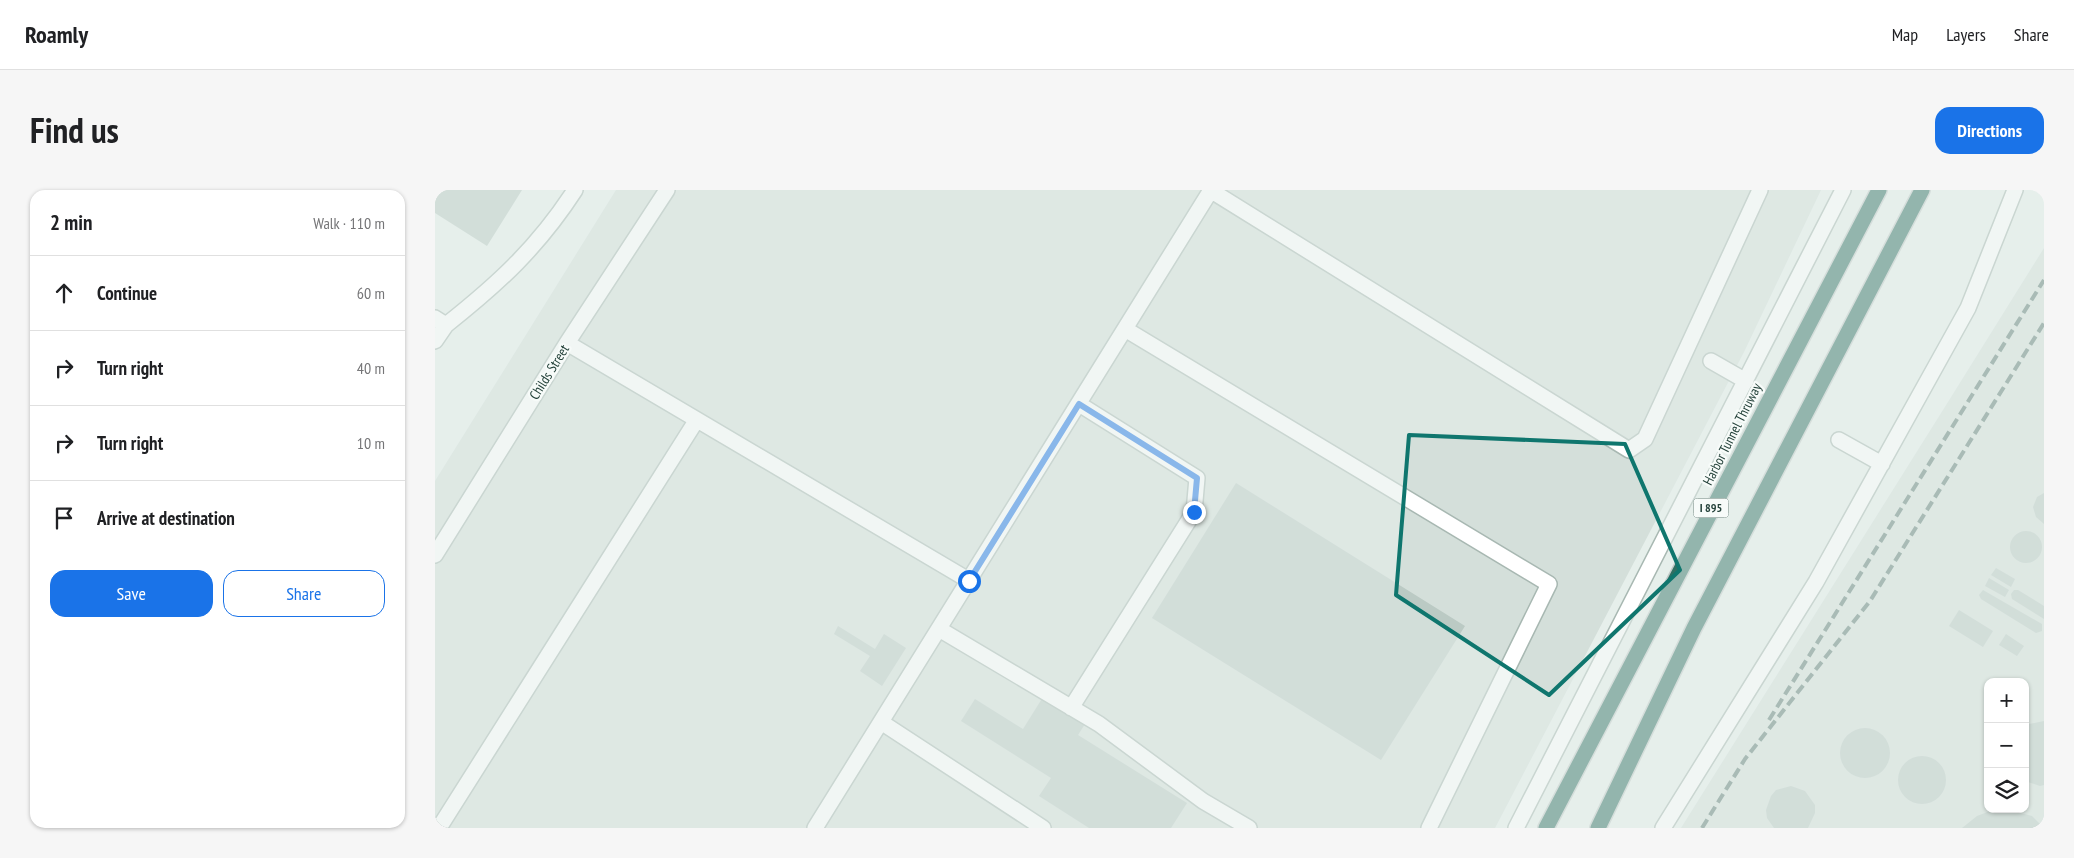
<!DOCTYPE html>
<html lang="en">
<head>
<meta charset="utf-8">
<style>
	body { margin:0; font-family:"PT Sans Narrow",sans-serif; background:#f6f6f6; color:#202124 }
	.controls { position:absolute; right:15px; bottom:15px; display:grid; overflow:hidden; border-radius:10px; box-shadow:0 1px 4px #0004 }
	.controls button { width:45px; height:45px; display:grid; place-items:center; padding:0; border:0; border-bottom:1px solid #e0e0e0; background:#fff; color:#202124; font:25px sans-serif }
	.stop { position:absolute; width:15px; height:15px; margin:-11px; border:4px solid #1a73e8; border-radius:50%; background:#fff }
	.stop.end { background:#1a73e8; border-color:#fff; box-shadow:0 1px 5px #0008 }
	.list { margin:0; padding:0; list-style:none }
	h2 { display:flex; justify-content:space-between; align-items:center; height:65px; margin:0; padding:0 20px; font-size:21px }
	h2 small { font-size:16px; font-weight:400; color:#757577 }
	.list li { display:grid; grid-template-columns:32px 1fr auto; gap:15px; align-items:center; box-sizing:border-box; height:75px; padding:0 20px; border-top:1px solid #e0e0e0 }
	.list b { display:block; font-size:19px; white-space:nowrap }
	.list em { font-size:16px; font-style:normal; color:#757577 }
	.actions { display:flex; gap:10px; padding:15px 20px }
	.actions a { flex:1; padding:11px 0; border:1px solid #1a73e8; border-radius:15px; text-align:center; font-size:18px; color:#1a73e8 }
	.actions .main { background:#1a73e8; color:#fff }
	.icon { flex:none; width:28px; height:28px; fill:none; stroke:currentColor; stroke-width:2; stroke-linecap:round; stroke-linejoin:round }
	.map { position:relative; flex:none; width:1609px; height:638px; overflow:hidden; border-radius:15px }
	header { display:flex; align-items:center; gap:30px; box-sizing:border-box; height:70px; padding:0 25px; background:#fff; border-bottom:1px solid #e0e0e0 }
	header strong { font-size:24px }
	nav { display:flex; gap:28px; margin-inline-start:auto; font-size:18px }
	.intro { display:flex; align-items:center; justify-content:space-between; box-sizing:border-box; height:120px; padding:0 30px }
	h1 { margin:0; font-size:35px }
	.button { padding:12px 22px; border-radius:15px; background:#1a73e8; color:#fff; font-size:18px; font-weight:700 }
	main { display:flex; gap:30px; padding:0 30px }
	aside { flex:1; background:#fff; border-radius:15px; box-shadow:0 1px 4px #0004 }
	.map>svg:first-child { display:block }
	.built { fill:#d4dfda; fill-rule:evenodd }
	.building { fill:#bbcac4 }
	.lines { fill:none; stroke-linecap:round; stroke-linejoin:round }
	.minor-casing { stroke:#a8b8b2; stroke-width:18 }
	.highway-casing { stroke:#c2cac8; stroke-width:18 }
	.minor { stroke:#fff; stroke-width:15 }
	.highway { stroke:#2f6f62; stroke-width:15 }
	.rail { stroke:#5f7d75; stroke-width:4; stroke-dasharray:10 5; stroke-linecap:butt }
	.route { stroke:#1a73e8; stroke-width:6 }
	.marked { fill:none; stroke:#0f766e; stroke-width:4; stroke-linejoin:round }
	.labels { text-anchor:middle; stroke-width:4.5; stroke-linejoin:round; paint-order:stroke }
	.shield { fill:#f7fbf9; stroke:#637a73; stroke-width:1 }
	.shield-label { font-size:12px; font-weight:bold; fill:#24423a }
	.street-label { font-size:14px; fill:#24423a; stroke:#f7fbf9 }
</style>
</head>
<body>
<header>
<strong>Roamly</strong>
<nav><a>Map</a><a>Layers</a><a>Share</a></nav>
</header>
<div class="intro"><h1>Find us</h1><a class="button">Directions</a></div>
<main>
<aside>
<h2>2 min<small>Walk · 110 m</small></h2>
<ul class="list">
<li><svg class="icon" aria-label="ahead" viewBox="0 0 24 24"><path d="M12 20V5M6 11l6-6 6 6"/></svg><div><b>Continue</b></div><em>60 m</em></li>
<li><svg class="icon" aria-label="right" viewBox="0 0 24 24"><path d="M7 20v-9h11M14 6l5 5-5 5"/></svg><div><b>Turn right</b></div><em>40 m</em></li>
<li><svg class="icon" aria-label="right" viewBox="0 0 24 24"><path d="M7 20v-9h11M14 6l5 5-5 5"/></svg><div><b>Turn right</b></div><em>10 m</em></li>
<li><svg class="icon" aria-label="arrive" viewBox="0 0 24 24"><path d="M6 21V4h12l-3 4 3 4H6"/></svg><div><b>Arrive at destination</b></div></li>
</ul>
<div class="actions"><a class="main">Save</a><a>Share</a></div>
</aside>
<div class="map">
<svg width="1609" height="638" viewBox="0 0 1609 638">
	<rect width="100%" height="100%" fill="#e6efeb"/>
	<path class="built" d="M181,0H1386L1309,162L1060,638H0V291Z
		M1609,58V638H1246L1513,212ZM1553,492H1590V619H1553Z"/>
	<path class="building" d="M0,0H87L52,56L0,23Z
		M801,293L1030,436L946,570L717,428Z
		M1609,303V334L1601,327L1598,317L1602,307Z
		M1575 357a16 16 0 1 1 32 0a16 16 0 1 1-32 0Z
		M1561,378L1580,389L1576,397L1556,385Z
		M1554,388L1574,400L1570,407L1550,396Z
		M1548,400L1607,434V441L1601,443L1546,409L1544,405Z
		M1579,400H1583L1609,416V429L1577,409L1576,404Z
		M1524,420L1558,441L1548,457L1514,436Z
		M403,436L440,459L449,444L471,458L447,496L425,481L435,466L399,444Z
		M1571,444L1589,456L1582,466L1564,455Z
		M608,507L650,534L643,545L752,613L736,638H654L604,606L616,588L526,531L540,509L588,539Z
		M1609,531V595L1605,596L1590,591V535Z
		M1405 563a25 25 0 1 1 50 0a25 25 0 1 1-50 0Z
		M1463 590a24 24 0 1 1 48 0a24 24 0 1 1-48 0Z
		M1356,596L1370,601L1380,615V623L1373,638H1339L1332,628L1331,620L1336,606L1341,600Z
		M1571,619L1597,626L1609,638H1527L1542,626L1555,621Z"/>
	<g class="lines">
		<g class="minor-casing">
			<path id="minor" d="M775,0L1194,260L1210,249L1325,0
				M0,128L11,135L0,151
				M11,135C64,93 103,57 140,0
				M690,139L1114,394L994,638
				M132,153L535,391
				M1276,171L1311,191
				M1404,250L1447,274
				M0,365L132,153L232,0
				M504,439L664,534L768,611L814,638
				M636,518L759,322L762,288L644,214
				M446,532L608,638
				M4,638L261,231
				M380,638L776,0
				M1081,638L1408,0
				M1228,638L1381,392L1533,118L1580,0"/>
		</g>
		<g class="highway-casing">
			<path id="highway" d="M1111,638L1444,0
				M1163,638L1259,438L1487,0"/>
		</g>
		<use href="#minor" class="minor"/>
		<use href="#highway" class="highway"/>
		<path class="rail" d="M1334,530L1609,90
			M1267,638L1310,569L1435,411L1609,133"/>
	</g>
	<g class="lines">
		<path class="route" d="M534,391L644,214L762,288L759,322"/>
	</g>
	<path d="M0 0H1609V638H0ZM974,245L1190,254L1245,380L1114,505L961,405Z" fill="#e6efeb" fill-opacity=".55" fill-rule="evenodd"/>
	<path class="marked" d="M974,245L1190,254L1245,380L1114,505L961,405Z"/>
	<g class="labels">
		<rect class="shield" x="1258.5" y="308.5" width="35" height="19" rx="4"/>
		<g class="shield-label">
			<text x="1276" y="322">I 895</text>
		</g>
		<g class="street-label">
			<text transform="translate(114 182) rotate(-58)" y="5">Childs Street</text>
			<text transform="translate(1297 244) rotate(-63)" y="5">Harbor Tunnel Thruway</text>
		</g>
	</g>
</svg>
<div class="controls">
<button>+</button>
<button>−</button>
<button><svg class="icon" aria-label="layers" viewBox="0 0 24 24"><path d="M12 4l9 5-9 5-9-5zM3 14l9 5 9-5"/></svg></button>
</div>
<div class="stop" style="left:534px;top:391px"></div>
<div class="stop end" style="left:759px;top:322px"></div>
</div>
</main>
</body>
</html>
